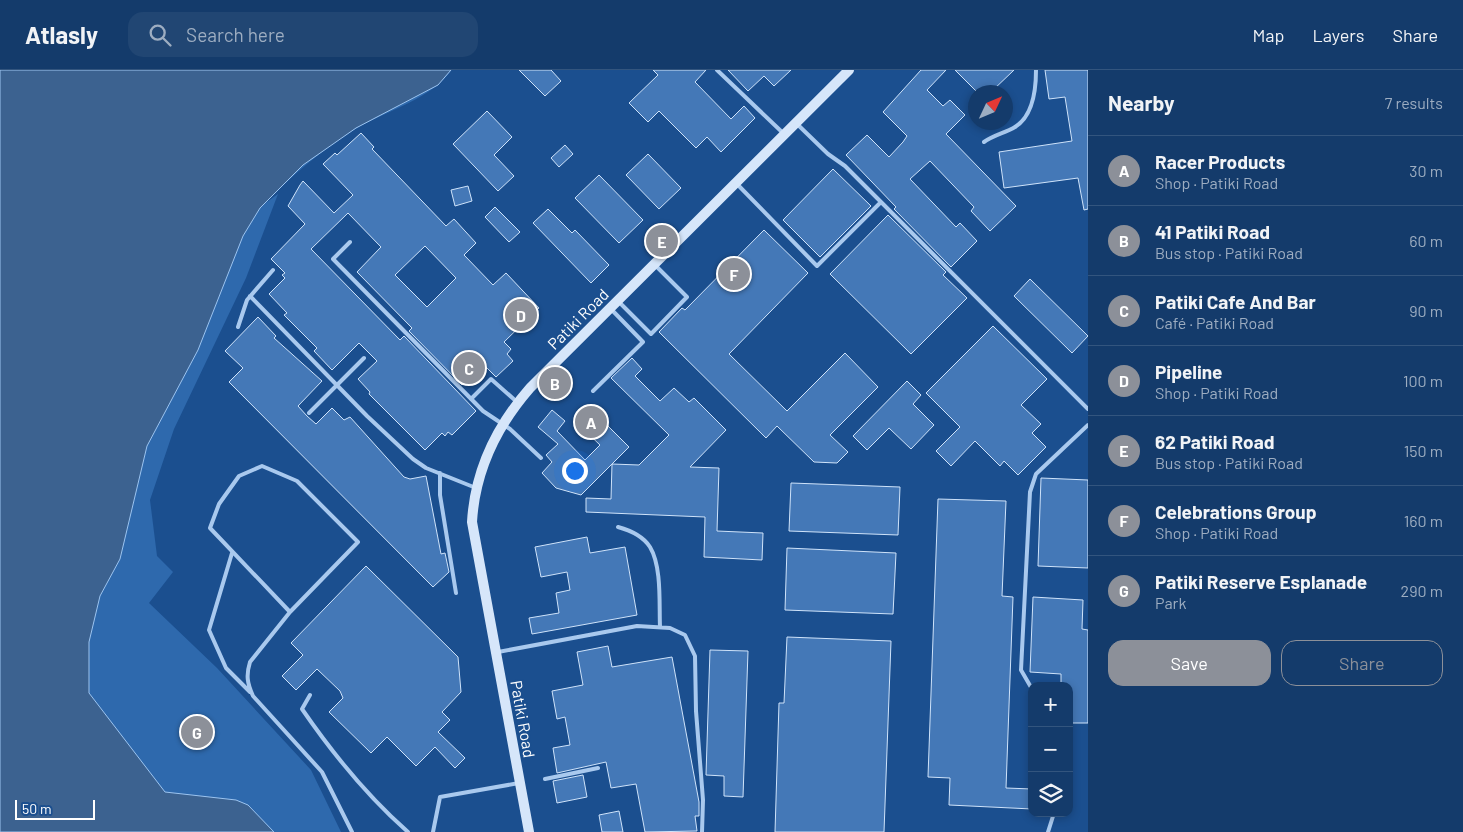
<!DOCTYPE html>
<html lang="en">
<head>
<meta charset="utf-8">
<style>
	body { margin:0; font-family:Barlow,sans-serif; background:#214673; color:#f1f3f6 }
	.controls { position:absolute; right:15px; bottom:15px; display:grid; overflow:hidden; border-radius:10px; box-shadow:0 2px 8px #0003 }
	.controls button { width:45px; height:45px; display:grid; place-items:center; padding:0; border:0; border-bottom:1px solid #33557e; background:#143b6b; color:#f1f3f6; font:25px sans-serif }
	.compass { position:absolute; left:968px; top:15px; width:45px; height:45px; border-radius:50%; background:#143b6b; box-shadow:0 2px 8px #0003; rotate:46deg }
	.scale { position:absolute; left:15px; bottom:12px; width:80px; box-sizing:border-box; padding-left:5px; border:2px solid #fff; border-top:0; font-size:14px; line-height:18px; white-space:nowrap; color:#fff; -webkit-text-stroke:4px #1b4f8f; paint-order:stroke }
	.you { position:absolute; left:574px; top:400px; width:18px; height:18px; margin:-12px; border:4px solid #fff; border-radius:50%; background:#1a73e8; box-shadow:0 0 0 8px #1a73e833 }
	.badge { display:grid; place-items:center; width:32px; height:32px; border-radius:50%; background:#8c9099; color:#fff; font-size:16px; font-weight:700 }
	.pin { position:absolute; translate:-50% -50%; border:2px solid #fff; box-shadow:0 1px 5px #0006 }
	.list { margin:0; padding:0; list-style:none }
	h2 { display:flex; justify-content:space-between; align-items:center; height:65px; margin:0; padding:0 20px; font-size:21px }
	h2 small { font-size:16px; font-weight:400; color:#9dadc1 }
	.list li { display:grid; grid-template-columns:32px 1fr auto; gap:15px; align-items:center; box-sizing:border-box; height:70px; padding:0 20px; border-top:1px solid #33557e }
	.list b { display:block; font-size:19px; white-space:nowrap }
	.list p { margin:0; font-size:16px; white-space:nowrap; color:#9dadc1 }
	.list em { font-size:16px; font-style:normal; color:#9dadc1 }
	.actions { display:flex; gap:10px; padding:15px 20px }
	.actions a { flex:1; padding:11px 0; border:1px solid #8c9099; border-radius:15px; text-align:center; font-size:18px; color:#8c9099 }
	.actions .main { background:#8c9099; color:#fff }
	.icon { flex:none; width:28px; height:28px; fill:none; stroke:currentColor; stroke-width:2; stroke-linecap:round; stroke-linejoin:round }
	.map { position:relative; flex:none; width:1088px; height:762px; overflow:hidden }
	header { display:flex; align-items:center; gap:30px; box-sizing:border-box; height:70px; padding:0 25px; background:#143b6b; border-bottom:1px solid #33557e }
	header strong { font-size:24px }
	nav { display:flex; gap:28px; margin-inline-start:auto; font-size:18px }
	.search { width:350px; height:45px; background:#214673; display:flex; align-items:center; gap:12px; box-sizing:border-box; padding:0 18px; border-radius:15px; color:#9dadc1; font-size:19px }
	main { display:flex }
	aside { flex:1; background:#143b6b }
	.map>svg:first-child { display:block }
	.green { fill:#2e69ad }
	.water { fill:#3c6290; stroke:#9cc4f0 }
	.building { fill:#4478b7; stroke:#cfe3fa; fill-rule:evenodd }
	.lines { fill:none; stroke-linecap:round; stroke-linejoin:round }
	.lane { stroke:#a9c9ee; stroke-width:4 }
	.secondary { stroke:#d6e6fa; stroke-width:10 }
	.labels { text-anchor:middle; stroke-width:4; stroke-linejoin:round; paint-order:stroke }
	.street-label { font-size:16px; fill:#fff; stroke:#1b4f8f }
</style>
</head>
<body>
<header>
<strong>Atlasly</strong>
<div class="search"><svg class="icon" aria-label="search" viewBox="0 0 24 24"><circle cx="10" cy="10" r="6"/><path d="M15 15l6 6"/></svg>Search here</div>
<nav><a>Map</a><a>Layers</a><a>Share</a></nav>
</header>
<main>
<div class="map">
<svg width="1088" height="762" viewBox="0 0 1088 762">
	<rect width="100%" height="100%" fill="#1b4f8f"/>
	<path class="green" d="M0,0H451C435,27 384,42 357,58C322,79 293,105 264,134L278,124L246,208L174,359L150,430L157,486L173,502L149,533L217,598L311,700L341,762H346H0Z"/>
	<path class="water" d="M0,0H451L438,15L356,58L303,95L260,138L243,166L198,280L147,376L120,489L100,526L89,572V623L165,722L236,730L248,735L274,762H0Z"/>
	<path class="building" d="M519,0H551L561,11L545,26Z
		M653,0H706L695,12L731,49L744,36L755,48L721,82L707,67L696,78L659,41L648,52L629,33L658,5Z
		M728,0H791L774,16L764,6L748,21Z
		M921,0H946L927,20L943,36L950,30L965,45L946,64L1016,136L990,161L971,141L974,137L930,91L910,109L956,157L960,153L977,171L951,197L894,139L896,137L846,85L867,65L889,87L903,72L907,66L883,42Z
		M955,0H1014L991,22H977Z
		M1045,0H1088V139L1084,140L1078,108L1004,118L999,82L1072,71L1065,27L1049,29Z
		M487,41L512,67L494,85L514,106L498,121L453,74Z
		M361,63L374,77L372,79L446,156L454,149L476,173L464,185L493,215L506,203L539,238L504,272L511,279L507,284L513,291L496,307L483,294L462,315L409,261L412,258L357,202L381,177L348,143L311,179L400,270L404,266L476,341L452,365L448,362L445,366L442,363L425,380L369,324L370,322L358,309L377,291L359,273L332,300L314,281L317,278L284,245L287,243L269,224L285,208L282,205L285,203L271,189L305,154L288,136L300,115L303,111L334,143L353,125L323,94L335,83L337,85ZM425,176L456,208L427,237L395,205Z
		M565,75L573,84L559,97L551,88Z
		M648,84L681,118L659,139L626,105Z
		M833,99L871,136L820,187L783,150Z
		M599,105L643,150L619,173L575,128Z
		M468,116L472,131L455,136L451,120Z
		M495,137L520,162L509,172L485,147Z
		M548,139L572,163L575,160L609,195L591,213L533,153Z
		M888,145L946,202L943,205L967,228L911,284L830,204Z
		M764,160L808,203L729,284L787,341L845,283L878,317L830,365L848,382L837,393L814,392L777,356L766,368L659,262L682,238L685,240Z
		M1030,209L1088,266L1072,283L1014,226Z
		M258,247L276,266L274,268L322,311L298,336L307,346L316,354L332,338L344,350L350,347L404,407L410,409L426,406L441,484L445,483L449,502L433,517L229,312L243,298L225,281Z
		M993,256L1047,309L1021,335L1041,354L1032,363L1046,377L1018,405L1004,391L1000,396L975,371L951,396L936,381L960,357L926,323Z
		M632,288L642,299L635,306L660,331L674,318L689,332L694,328L726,360L690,397L719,398L717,461L763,463L762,490L704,487L705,447L586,442V428L611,429L612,394L639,395L669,365L611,308Z
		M907,311L921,325L913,334L934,355L911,379L889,358L867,380L853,366Z
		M552,340L565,351L557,361L585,390L600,375L580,356L594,342L629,377L581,425L556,418L542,403L552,392L546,385L558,374L538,357Z
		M1041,408L1088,410V498L1038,496Z
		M791,413L900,417L898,465L789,461Z
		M938,429L1006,431L1002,526L1013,527L1006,718L1032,719V739L949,735L950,708L928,707Z
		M587,467L590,483L625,477L637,545L532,564L529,548L559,543L556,523L570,520L567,502L541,507L535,477Z
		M787,478L896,483L893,544L785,540Z
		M366,496L458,587L461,622L442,642L450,650L438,662L465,688L455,698L435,677L416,696L387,667L371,683L329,642L343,628L340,621L317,599L296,620L282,606L303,585L291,573Z
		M1033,527L1083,530L1082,559L1088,560V653H1069V616H1061V604L1030,602Z
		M787,567L891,571L884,762H775L779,633H784Z
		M608,576L612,597L672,587L699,732V746H695L697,761L645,762L636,714L611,718L606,692L557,703L553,678L570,675L565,647L557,649L552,621L583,615L577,582Z
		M710,580L748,581L743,727L724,726V706L706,705Z
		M583,705L587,727L557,733L553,711Z
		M619,741L623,762H602L599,745Z"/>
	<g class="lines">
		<path class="lane" d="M717,0L783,63
			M984,72C994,65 1005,63 1015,57C1033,46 1036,18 1036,0
			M736,113L817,196L881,132L845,96L828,84L796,53
			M881,132L1088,339
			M350,172L333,189L483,341L510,359L541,388
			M250,226L367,346L413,389L426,398L476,418
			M618,231L651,264L687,227L655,195
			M238,257L247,230L273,200
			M593,321L643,272L610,238
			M471,329L491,309L517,332
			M309,343L364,288
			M440,403V425L456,523
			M618,457C629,460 643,466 650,477C662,497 659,534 660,557
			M232,483L209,560L226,598L250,622
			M290,542L210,458L219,434L239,406L262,396L297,411L358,472L290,542L250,592C246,605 247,613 253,626L322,702L352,762
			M498,582L637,556L670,558L685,565L695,586L696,641L703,730L702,762
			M1032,619L1021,600L1030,422L1036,404L1088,355
			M310,625L302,639C333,684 367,726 408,762
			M545,709L598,698
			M433,762L440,727L519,713
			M1048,762L1054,743"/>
		<path class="secondary" d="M529,762L472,452C475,400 496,357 530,318L849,0"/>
	</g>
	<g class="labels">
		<g class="street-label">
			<text transform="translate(578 249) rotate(-45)" y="6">Patiki Road</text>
			<text transform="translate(523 649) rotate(80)" y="6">Patiki Road</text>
		</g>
	</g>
</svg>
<div class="controls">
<button>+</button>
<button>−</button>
<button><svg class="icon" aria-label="layers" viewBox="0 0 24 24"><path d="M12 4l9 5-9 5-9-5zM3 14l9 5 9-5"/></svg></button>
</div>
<svg class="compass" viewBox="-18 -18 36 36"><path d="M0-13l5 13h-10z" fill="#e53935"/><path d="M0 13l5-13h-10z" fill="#9dadc1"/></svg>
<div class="scale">50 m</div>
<div class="you"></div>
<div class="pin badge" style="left:591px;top:352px">A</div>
<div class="pin badge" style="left:555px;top:313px">B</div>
<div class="pin badge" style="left:469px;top:298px">C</div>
<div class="pin badge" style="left:521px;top:245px">D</div>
<div class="pin badge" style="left:662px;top:171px">E</div>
<div class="pin badge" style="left:734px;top:204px">F</div>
<div class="pin badge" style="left:197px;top:662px">G</div>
</div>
<aside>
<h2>Nearby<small>7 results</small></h2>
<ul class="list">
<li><span class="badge">A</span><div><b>Racer Products</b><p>Shop · Patiki Road</p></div><em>30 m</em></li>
<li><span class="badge">B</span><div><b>41 Patiki Road</b><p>Bus stop · Patiki Road</p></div><em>60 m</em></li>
<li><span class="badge">C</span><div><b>Patiki Cafe And Bar</b><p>Café · Patiki Road</p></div><em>90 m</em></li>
<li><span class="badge">D</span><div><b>Pipeline</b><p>Shop · Patiki Road</p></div><em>100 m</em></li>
<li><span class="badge">E</span><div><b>62 Patiki Road</b><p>Bus stop · Patiki Road</p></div><em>150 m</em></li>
<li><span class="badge">F</span><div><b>Celebrations Group</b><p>Shop · Patiki Road</p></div><em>160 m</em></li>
<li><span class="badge">G</span><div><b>Patiki Reserve Esplanade</b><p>Park</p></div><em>290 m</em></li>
</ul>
<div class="actions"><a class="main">Save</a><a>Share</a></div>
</aside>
</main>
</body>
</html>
